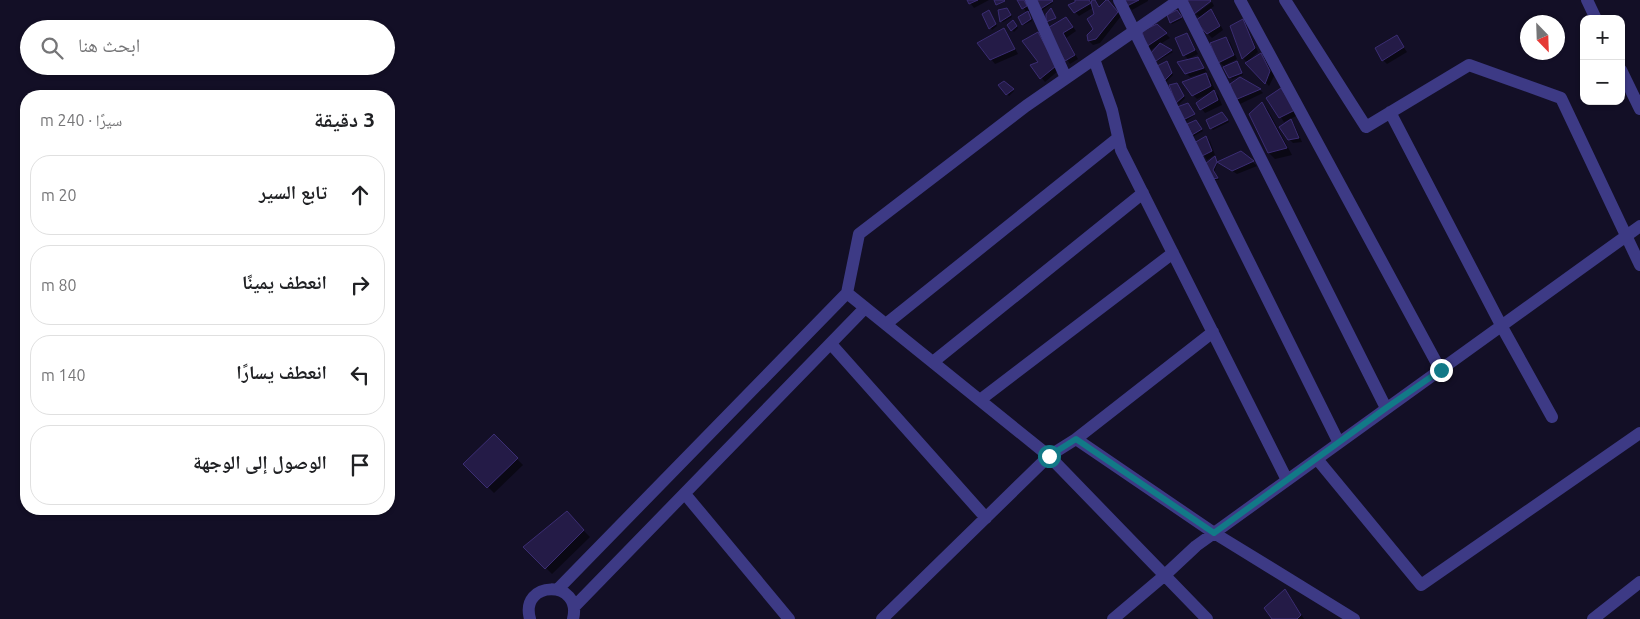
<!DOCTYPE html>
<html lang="ar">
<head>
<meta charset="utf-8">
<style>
	body { margin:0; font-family:Ubuntu,"Noto Naskh Arabic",sans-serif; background:#f2f2f2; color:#202124; direction:rtl }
	.controls { position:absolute; right:15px; top:15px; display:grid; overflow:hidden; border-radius:10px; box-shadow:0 1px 4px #0004 }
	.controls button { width:45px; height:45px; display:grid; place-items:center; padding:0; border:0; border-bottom:1px solid #e0e0e0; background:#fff; color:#202124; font:25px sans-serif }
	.compass { position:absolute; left:1520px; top:15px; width:45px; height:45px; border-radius:50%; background:#fff; box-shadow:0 1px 4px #0004; rotate:157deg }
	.stop { position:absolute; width:15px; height:15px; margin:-11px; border:4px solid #127987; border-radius:50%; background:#fff }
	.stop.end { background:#127987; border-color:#fff; box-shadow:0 1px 5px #0008 }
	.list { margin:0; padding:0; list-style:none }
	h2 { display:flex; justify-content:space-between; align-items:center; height:65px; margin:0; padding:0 20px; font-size:21px }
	h2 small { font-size:16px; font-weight:400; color:#757577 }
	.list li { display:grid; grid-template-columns:32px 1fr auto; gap:15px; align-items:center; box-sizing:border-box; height:80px; margin:0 10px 10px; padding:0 10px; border:1px solid #e0e0e0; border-radius:20px }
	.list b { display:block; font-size:19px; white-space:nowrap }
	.list em { font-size:16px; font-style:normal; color:#757577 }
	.icon { flex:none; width:28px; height:28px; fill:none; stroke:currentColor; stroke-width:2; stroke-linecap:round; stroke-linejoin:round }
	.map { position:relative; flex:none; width:1640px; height:619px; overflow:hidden; direction:ltr }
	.search { position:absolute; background:#fff; box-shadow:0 1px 4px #0004; left:20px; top:20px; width:375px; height:55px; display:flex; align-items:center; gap:12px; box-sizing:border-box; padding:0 18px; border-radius:28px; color:#757577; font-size:19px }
	.panel { position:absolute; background:#fff; box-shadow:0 1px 4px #0004; left:20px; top:90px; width:375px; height:425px; border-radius:20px; direction:rtl }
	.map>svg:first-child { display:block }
	.shadow { fill:#0007 }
	.building { fill:#241b47; stroke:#3b2d73 }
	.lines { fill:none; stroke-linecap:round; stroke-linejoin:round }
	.minor { stroke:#3d3a85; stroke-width:12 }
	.route { stroke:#127987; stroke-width:6 }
</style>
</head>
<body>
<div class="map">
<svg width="1640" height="619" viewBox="0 0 1640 619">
	<rect width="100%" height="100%" fill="#130f26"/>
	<path class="shadow" d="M968,0H989L974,8Z
		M1018,0H1025L1031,10L1027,12L1032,21L1024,25L1023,24L1027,13Z
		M1050,0L1053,3L1041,11L1040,10Z
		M1076,0H1089L1092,4L1095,0L1100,7L1111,4L1121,16L1100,43L1093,45L1089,41L1088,35L1095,30L1096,14L1094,7L1079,16L1075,12Z
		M1126,0H1148V1L1132,10L1128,6Z
		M1212,2L1214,6L1210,9L1215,15L1223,30L1212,38L1208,34L1201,18L1196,14Z
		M1008,11L1012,17L1003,22L1001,21Z
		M989,12L997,26L992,30L983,15Z
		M1176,12L1182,19L1172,24L1171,22Z
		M1242,21L1246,25L1258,52L1248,61L1249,62L1261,55L1265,58L1274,76L1269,86L1243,58L1231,26Z
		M1015,23L1018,28L1014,32L1008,25Z
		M1070,23L1076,31L1066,38L1078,59L1070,64L1048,30Z
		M1157,25L1170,38L1160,44L1173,52L1158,61L1151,54L1158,45L1151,50L1147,46Z
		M1003,30L1007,34L1018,54L995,64L991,59Z
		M1038,33L1042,37L1059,70L1045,82L1032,66L1040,62Z
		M1186,35L1190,39L1198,54L1188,59L1184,55Z
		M1396,37L1407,52L1387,64L1383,60Z
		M1226,38L1230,42L1237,59L1225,65V67L1238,64L1243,75L1232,79L1224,66L1219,62Z
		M1197,58L1207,72L1204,73L1210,78L1215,90L1213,91L1218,95L1222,105L1205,113L1197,103L1209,95L1208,94L1197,99L1193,95L1204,75V73L1190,77L1186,73Z
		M1167,62L1173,75L1166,82L1158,67Z
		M1240,79L1260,90L1263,93L1240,104L1236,100Z
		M1004,82L1014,91L1009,96L1000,85Z
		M1170,86H1178L1185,98L1179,104Z
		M1281,90L1298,115L1284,122L1268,98Z
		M1262,104L1268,110L1292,155L1275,159L1269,153Z
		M1189,106L1195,115L1186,121L1184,119Z
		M1224,115L1229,122L1213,130L1211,128Z
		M1291,120L1294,124L1302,142L1293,143L1289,139Z
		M1197,123L1203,131L1194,136L1188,125Z
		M1206,137L1210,141L1215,155L1207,160L1196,143Z
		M1241,152L1257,166L1237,174L1219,162Z
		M1216,159L1218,162L1214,172L1219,180H1215L1206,164Z
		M494,436L523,465L494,493L465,464Z
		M566,513L590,537L552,574L525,547Z
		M1289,595L1304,619H1274Z"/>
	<path class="building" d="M967,0H978L969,4Z
		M994,0H1004L1005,1L996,5Z
		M1017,0H1024L1027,6L1022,9Z
		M1033,0H1052L1053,1L1039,10Z
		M1075,0H1089L1091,3L1074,13L1068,5L1075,2Z
		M1092,0H1095L1099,7L1106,0H1108L1118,12L1096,39L1088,41L1087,35L1093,29L1087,19L1094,14L1091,3Z
		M1125,0H1139L1127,6Z
		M1189,0H1210L1211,1L1194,14L1187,1Z
		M1007,8L1011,15L1000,22L998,10Z
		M1051,8L1056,18L1046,22V14Z
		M1211,9L1220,26L1207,34L1195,21Z
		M989,10L996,24L989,29L982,14Z
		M1177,10L1182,17L1170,23L1167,15Z
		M1028,11L1031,19L1022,25L1018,17Z
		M1066,17L1073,27L1063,33L1075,55L1065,61L1046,29Z
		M1243,19L1255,48L1242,59L1230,26Z
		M1013,20L1017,26L1011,31L1007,25Z
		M1157,24L1167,33L1146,47L1142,31Z
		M1004,28L1015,49L990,60L977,43Z
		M1038,32L1056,66L1040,79L1030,65L1038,62L1022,41Z
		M1187,33L1195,50L1183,56L1175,38Z
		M1397,35L1404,47L1382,61L1375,48Z
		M1226,37L1234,55L1218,63L1210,43Z
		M1160,43L1172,50L1156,61L1150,54Z
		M1261,53L1270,71L1265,84L1245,63Z
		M1198,57L1204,68L1185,74L1177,62Z
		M1167,61L1172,73L1164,81L1157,66Z
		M1237,61L1242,73L1229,78L1223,67Z
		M1206,73L1211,86L1192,96L1182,82Z
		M1240,77L1261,89L1235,100L1230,84Z
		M1004,81L1014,89L1006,95L998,85Z
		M1177,83L1184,96L1176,103L1169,85Z
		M1281,88L1295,110L1279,118L1266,98Z
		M1214,90L1218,100L1200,110L1196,103Z
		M1262,102L1287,148L1268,153L1249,114Z
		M1188,103L1195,114L1183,120L1177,107Z
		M1222,112L1228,120L1210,129L1206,120Z
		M1291,119L1299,138L1288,140L1279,127Z
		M1196,120L1202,129L1192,135L1187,124Z
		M1206,136L1212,151L1202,156L1194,143Z
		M1241,151L1254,161L1232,171L1217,162Z
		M1215,156L1217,162L1213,170L1218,178L1213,179L1205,164Z
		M494,434L518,458L487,488L463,464Z
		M567,511L584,530L545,569L523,547Z
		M1285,589L1301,615L1297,619H1272L1264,608Z"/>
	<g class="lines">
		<path class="minor" d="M1031,0L1066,78
			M1119,0L1339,443
			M1181,0L1386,408
			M1240,0L1441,371
			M1285,0L1366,127L1469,65L1561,98L1640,265
			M1587,0L1596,19
			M1094,59L1112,110L1121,150L1287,480
			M1621,70L1640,109
			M1390,112L1502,327L1552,417
			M847,293L1049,456L1207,619
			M886,324L1118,138
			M831,344L986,518
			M933,362L1143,193
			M980,400L1173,253
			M1076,439L1213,332
			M1317,459L1421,585L1640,433
			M685,494L789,619
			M558,589L847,293L859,234L1026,106L1179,0
			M574,607L865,308
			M530,619C519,580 583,579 573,619
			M882,619L1049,456L1076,439L1214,533L1354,619
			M1113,619L1165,575L1196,546L1640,226
			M1593,619L1640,582"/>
	</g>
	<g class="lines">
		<path class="route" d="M1049,456L1076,439L1214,533L1386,408L1441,370"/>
	</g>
</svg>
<div class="controls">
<button>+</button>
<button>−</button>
</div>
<svg class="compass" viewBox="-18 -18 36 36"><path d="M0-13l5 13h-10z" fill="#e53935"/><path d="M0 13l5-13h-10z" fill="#757577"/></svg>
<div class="stop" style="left:1049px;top:456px"></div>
<div class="stop end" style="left:1441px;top:370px"></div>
<div class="search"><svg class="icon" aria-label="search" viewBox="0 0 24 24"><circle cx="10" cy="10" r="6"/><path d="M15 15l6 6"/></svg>ابحث هنا</div>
<section class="panel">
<h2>3 دقيقة<small>سيرًا · 240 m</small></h2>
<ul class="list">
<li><svg class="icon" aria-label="ahead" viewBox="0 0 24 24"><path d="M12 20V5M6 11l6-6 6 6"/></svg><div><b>تابع السير</b></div><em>20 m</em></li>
<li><svg class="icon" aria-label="right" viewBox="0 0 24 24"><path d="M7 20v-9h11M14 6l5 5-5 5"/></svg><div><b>انعطف يمينًا</b></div><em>80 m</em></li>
<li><svg class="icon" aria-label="left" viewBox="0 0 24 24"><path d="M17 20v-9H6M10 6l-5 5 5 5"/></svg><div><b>انعطف يسارًا</b></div><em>140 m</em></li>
<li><svg class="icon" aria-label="arrive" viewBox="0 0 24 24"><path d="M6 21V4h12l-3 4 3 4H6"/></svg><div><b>الوصول إلى الوجهة</b></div></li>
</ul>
</section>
</div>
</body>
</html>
